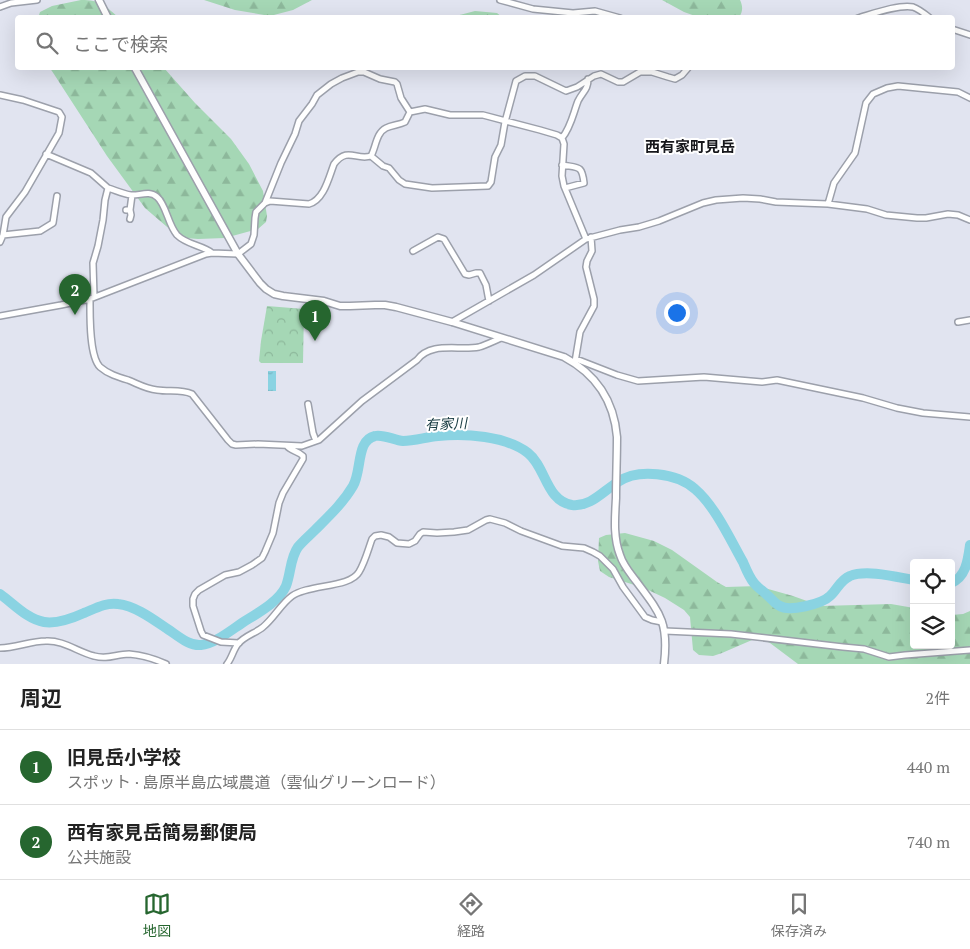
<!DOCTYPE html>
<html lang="ja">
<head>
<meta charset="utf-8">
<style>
	body { margin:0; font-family:"PT Serif","Noto Sans JP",serif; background:#f2f2f2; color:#222 }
	.controls { position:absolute; right:15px; bottom:15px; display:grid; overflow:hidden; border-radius:5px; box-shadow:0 5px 20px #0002 }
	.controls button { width:45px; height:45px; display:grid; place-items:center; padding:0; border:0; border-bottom:1px solid #e0e0e0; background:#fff; color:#222; font:25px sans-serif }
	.you { position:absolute; left:676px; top:312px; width:18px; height:18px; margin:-12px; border:4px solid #fff; border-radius:50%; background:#1a73e8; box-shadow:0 0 0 8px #1a73e833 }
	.badge { display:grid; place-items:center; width:32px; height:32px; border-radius:50%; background:#26662f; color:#fff; font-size:16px; font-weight:700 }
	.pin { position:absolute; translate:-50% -41px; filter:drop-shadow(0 1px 2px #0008) }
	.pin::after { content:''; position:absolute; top:26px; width:18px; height:15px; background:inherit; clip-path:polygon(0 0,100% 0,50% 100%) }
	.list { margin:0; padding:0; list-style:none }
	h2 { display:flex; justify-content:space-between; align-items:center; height:65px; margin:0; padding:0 20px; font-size:21px }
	h2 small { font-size:16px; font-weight:400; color:#767676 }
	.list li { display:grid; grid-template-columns:32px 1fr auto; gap:15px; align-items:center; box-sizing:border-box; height:75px; padding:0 20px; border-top:1px solid #e0e0e0 }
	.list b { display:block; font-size:19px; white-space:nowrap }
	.list p { margin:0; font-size:16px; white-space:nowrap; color:#767676 }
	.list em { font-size:16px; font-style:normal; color:#767676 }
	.icon { flex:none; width:28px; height:28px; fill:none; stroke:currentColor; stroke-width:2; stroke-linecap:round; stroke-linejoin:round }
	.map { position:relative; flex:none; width:970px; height:664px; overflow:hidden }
	.search { position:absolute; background:#fff; box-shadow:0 5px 20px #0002; left:15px; right:15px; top:15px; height:55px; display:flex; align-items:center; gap:12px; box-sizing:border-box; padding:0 18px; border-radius:5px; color:#767676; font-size:19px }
	.sheet { height:215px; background:#fff }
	nav { display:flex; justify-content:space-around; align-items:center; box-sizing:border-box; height:70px; border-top:1px solid #e0e0e0; background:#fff; font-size:14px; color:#767676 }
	nav a { display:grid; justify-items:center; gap:2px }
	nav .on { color:#26662f }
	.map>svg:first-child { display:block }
	.forest { fill:url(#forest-firs) }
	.park { fill:url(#park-crowns) }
	.water { fill:url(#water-ripples) }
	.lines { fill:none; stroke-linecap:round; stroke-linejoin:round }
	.river { stroke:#8ad3e2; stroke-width:10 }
	.minor-casing { stroke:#9ca0ab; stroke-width:8 }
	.tertiary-casing { stroke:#9ca0ab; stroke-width:9 }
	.minor { stroke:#fff; stroke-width:5 }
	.tertiary { stroke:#fff; stroke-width:6 }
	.labels { text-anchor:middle; stroke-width:4; stroke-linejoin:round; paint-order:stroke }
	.water-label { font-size:14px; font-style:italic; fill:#173a41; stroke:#fff }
	.quarter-label { font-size:15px; font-weight:bold; fill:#16171b; stroke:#fff }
</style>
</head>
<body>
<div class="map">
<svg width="970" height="664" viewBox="0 0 970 664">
	<defs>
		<pattern id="forest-firs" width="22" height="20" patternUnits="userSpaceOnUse" patternTransform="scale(1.25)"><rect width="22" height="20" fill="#a5d7b5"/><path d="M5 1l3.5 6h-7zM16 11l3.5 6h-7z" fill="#8db89b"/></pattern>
		<pattern id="park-crowns" width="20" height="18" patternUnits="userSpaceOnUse" patternTransform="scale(1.25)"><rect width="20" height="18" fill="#a5d7b5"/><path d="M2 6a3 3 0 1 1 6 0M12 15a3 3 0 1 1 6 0" fill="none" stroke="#8db89b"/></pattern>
		<pattern id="water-ripples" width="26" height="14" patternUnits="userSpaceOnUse" patternTransform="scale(1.25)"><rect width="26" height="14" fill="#8ad3e2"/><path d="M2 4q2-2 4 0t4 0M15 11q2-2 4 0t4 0" fill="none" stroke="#76b4c1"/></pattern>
	</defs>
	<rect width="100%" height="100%" fill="#e1e4f0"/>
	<path class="forest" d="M81,0C101,0 104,5 118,17L38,18L40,12L52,6Z
		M204,0H312L293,10L270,16L235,10Z
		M662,0H740C743,6 743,12 739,17H698L684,12Z
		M475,11L497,13L502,17H452Z
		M50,68H164L195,103L231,139L249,164L263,191L267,216L266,222L258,229L225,238L198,239L186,238L173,232L145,208L107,156Z
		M625,533L654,541L672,550L717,582L726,587L758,586L793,596L821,606L891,604L914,608V645H951V615L963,614L970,611V664H798L770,643L764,640H752L722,653L713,656L699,655L693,650L690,617L684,610L665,598L644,588L609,577L600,571L598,561L599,538L606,535Z"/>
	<path class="park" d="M267,306L304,309L303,363H261L259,361L261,341Z"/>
	<path class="water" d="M268,371H276V391H268Z"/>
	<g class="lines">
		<path class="river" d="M951,583C966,577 968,560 970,545
			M0,594C14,604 27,619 44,622C57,624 73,618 84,613C94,609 106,602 118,604C136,606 154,620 169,630C178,636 189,646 201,645C214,644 230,631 242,623C256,614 279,602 286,586C291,573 290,558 298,547C303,541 309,536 315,530C329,516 343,503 353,486C362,471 356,440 375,436C383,434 394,440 403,441C415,441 426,437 438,436C465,433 506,436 528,453C546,467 546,501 572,505C591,507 603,491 618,482C638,468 677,473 695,489C715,506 730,539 743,562C746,569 749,577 754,583C757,587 763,591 767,595C771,598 775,604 780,606C789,612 822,604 830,596C837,590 840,580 850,576C866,569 897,577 914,580"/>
		<g class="minor-casing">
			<path id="minor" d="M500,0L533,9L573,13L595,11L620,18
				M0,7L11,3L37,0
				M858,18C872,14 899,4 913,7C919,9 925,14 930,18
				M952,29L970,35
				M0,95L23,100L59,112L62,117L59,133L25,192L6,217L3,235L0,242
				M562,138C571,127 573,114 578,101C583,91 588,90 588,79
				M46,154L91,173L108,188L105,200L103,220L98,246L93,263L94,297
				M371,156L383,166L389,168L399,180L405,184L432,188L488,186L491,182L495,157L501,145L505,122L516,81L525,76H535L566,91L577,87L594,76L601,74L618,82H623L640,72H652L668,77L675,79L682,75L688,68
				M562,165C579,168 582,165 584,183L565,188
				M108,188C115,190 123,194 131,195C139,196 149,190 157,197C166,204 168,225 177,235C187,245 202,245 212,253
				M265,203L270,201L309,204C324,200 329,177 334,164C348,146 356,161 371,156C376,147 376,133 386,128C392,125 399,125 405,122L410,112L425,109L450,115H483L540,130L557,135L562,138L564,144L562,176L564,186L586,239
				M828,204L834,183L855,153L866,103L873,94L887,88L898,86L958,92L970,98
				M126,210H130L132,195
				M130,219L131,215L130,210
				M3,235L40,231L53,223L57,196
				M413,251L438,237L444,239L465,274L469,275L476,273H480L486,285L489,301
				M90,299C90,315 89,356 100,367C108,374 118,377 128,380C138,384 146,389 157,390C169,392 181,389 192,394L228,440L232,444L236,445L258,444L302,446L319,440L362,401L417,360C431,341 459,351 479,347C486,345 494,341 501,338
				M0,316L61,305L90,299L206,254L212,253L238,254L251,244L254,235L255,218L256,212L265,203L281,163L295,134L299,121L312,104L317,95L331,84L342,78L358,72H364L380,79L395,82L397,84L401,98L410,112
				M452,322L534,275L586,239L620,230L639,227L659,221L703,203L716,200L743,198L760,199L776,202L828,204L867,209L886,215L917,218H926L948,214L958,215L970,220
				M958,322L970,320
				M576,359L617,375L638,381L704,377L762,382L777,380L863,398L897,408L923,413L970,417
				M575,362L580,332L594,306V299L586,267L587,261L592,251L591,237
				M308,404L313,433L316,441
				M665,631L731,634L843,647L864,649L889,657L905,655L970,650
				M239,643L221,642L203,635L201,631L193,606V599L195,594L199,590L225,575L239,572L252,565L262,558L265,552L273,533L279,503L283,493L303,459V456C298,451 291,451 287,446
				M0,648C16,648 30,641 46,641C63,640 78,652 94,656C108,660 116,654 129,654C141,655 155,659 166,664
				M227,664C232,658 233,650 238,644C244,636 256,633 263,627C274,618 281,604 292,596C309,584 350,588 359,572C365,562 368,550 372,539L375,536L381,535L389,537L397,543L409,544L415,541L420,534L423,532L437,533L454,532L468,530L486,520L490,519L505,523L521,531L562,546L584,548L593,552L600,556L613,569L623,587L645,617L652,620L662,622"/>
		</g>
		<g class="tertiary-casing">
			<path id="tertiary" d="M99,0L108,18
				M135,68L238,254L260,283L266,289L274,294L283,296L324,301L340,306H350L375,305H385L396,307L452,322L564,357C596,374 614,401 617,437C617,457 616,478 616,498C615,517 613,537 620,555C623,565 630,573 636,581C660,613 669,622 664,664"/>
		</g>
		<use href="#minor" class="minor"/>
		<use href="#tertiary" class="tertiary"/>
	</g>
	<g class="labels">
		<g class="water-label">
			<text transform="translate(446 424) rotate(-3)" y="5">有家川</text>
		</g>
		<g class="quarter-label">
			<text x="690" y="152">西有家町見岳</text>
		</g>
	</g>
</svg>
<div class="controls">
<button><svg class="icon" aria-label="locate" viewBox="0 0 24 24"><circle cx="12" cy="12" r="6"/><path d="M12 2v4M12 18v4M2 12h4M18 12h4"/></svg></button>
<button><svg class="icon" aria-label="layers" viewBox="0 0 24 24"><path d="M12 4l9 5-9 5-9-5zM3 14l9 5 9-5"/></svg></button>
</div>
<div class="you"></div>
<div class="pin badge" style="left:315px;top:341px">1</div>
<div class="pin badge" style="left:75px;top:315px">2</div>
<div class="search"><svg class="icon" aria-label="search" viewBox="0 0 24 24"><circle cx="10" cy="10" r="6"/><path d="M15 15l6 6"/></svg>ここで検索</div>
</div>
<section class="sheet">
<h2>周辺<small>2件</small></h2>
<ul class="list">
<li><span class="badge">1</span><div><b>旧見岳小学校</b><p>スポット · 島原半島広域農道（雲仙グリーンロード）</p></div><em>440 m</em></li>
<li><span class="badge">2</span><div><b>西有家見岳簡易郵便局</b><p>公共施設</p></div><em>740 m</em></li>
</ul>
</section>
<nav>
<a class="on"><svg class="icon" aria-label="map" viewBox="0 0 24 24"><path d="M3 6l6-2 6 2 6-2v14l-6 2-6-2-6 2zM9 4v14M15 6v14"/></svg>地図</a>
<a><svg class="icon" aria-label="directions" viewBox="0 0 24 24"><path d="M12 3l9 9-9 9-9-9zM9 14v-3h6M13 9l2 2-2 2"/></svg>経路</a>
<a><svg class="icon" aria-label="saved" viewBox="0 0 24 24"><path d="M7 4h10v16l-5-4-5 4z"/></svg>保存済み</a>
</nav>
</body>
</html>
